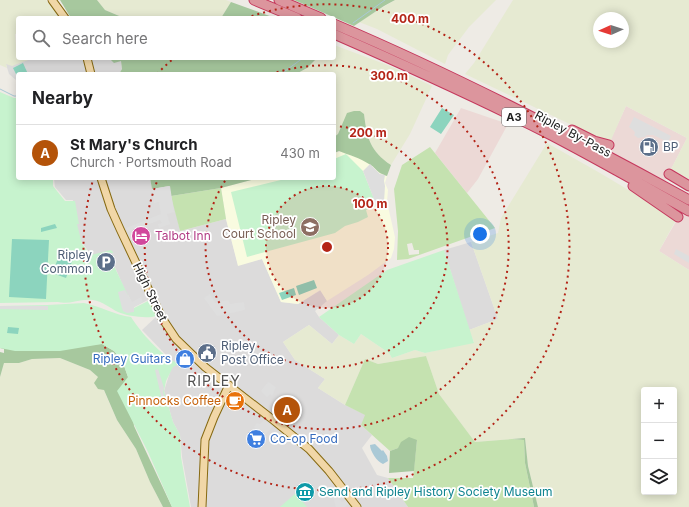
<!DOCTYPE html>
<html lang="en">
<head>
<meta charset="utf-8">
<style>
	body { margin:0; font-family:Inter,sans-serif; background:#f6f6f6; color:#202124 }
	.controls { position:absolute; right:12px; bottom:12px; display:grid; overflow:hidden; border-radius:4px; box-shadow:0 2px 10px #0003 }
	.controls button { width:36px; height:36px; display:grid; place-items:center; padding:0; border:0; border-bottom:1px solid #e0e0e0; background:#fff; color:#202124; font:20px sans-serif }
	.compass { position:absolute; left:593px; top:12px; width:36px; height:36px; border-radius:50%; background:#fff; box-shadow:0 2px 10px #0003; rotate:267deg }
	.you { position:absolute; left:480px; top:234px; width:14px; height:14px; margin:-10px; border:3px solid #fff; border-radius:50%; background:#1a73e8; box-shadow:0 0 0 6px #1a73e833 }
	.badge { display:grid; place-items:center; width:26px; height:26px; border-radius:50%; background:#b45309; color:#fff; font-size:13px; font-weight:700 }
	.pin { position:absolute; translate:-50% -50%; border:2px solid #fff; box-shadow:0 1px 4px #0006 }
	.list { margin:0; padding:0; list-style:none }
	h2 { display:flex; justify-content:space-between; align-items:center; height:52px; margin:0; padding:0 16px; font-size:17px }
	h2 small { font-size:13px; font-weight:400; color:#757577 }
	.list li { display:grid; grid-template-columns:26px 1fr auto; gap:12px; align-items:center; box-sizing:border-box; height:56px; padding:0 16px; border-top:1px solid #e0e0e0 }
	.list b { display:block; font-size:15px; white-space:nowrap }
	.list p { margin:0; font-size:13px; white-space:nowrap; color:#757577 }
	.list em { font-size:13px; font-style:normal; color:#757577 }
	.icon { flex:none; width:22px; height:22px; fill:none; stroke:currentColor; stroke-width:2; stroke-linecap:round; stroke-linejoin:round }
	.map { position:relative; flex:none; width:689px; height:507px; overflow:hidden }
	.search { position:absolute; background:#fff; box-shadow:0 2px 10px #0003; left:16px; top:16px; width:320px; height:44px; display:flex; align-items:center; gap:10px; box-sizing:border-box; padding:0 14px; border-radius:4px; color:#757577; font-size:15px }
	.panel { position:absolute; background:#fff; box-shadow:0 2px 10px #0003; left:16px; top:72px; width:320px; height:108px; border-radius:4px }
	.map>svg:first-child { display:block }
	.residential { fill:#dcdbdb }
	.commercial { fill:#ecd9d6 }
	.education { fill:#f9fbe0 }
	.farmland { fill:#e6ead2; fill-rule:evenodd }
	.grass { fill:#c5e2b0; fill-rule:evenodd }
	.forest { fill:#a7c89e }
	.park { fill:#c7f3ce }
	.pitch { fill:#8cd4be }
	.parking { fill:#dedede }
	.water { fill:#aac9d6 }
	.lines { fill:none; stroke-linecap:round; stroke-linejoin:round }
	.stream { stroke:#aac9d6; stroke-width:1 }
	.major-casing { stroke:#866911; stroke-width:9 }
	.highway-casing { stroke:#c5385d; stroke-width:11 }
	.major { stroke:#f1d7a7; stroke-width:7 }
	.highway { stroke:#dc959d; stroke-width:9 }
	.ring { fill:none; stroke:#b42417; stroke-width:2; stroke-dasharray:2 4 }
	.labels { text-anchor:middle; stroke-width:3.5; stroke-linejoin:round; paint-order:stroke }
	.shield { fill:#fff; stroke:#626262; stroke-width:1 }
	.shield-label { font-size:11px; font-weight:bold; fill:#1e1e1e }
	.street-label { font-size:12px; fill:#1e1e1e; stroke:#fff }
	.service-label { font-size:12px; fill:#4e5e75; stroke:#fff; text-anchor:start }
	.education-label { font-size:12px; fill:#785e54; stroke:#fff; text-anchor:end }
	.hotel-label { font-size:12px; fill:#b23c85; stroke:#fff; text-anchor:start }
	.shop-label { font-size:12px; fill:#366cbe; stroke:#fff; text-anchor:end }
	.food-label { font-size:12px; fill:#c56008; stroke:#fff; text-anchor:end }
	.culture-label { font-size:12px; fill:#0d838f; stroke:#fff; text-anchor:start }
	.quarter-label { font-size:14px; letter-spacing:1px; fill:#515151; stroke:#fff }
	.centre { fill:#b42417; stroke:#fff; stroke-width:2 }
	.ring-label { font-size:12px; text-anchor:middle; font-weight:bold; fill:#b42417; stroke:#fff; stroke-width:3.5; stroke-linejoin:round; paint-order:stroke }
</style>
</head>
<body>
<div class="map">
<svg width="689" height="507" viewBox="0 0 689 507">
	<rect width="100%" height="100%" fill="#eeebe5"/>
	<path class="residential" d="M28,58H109L110,60L121,61L122,69L119,74H18V84L16,80L9,74L6,64L28,60Z
		M54,178H150L152,189L170,186L180,231L226,219L238,265L262,259L281,302L298,304L321,290L327,301L315,311L319,317L339,335L332,344L309,325L283,342L295,360L325,379L318,388L345,405L366,415L361,425L372,435L362,448L377,475L388,478L408,507H191L182,457L180,435L173,422L164,391L171,369L172,359L167,356L142,330L158,315L150,299L134,307L128,295H127L115,267L114,254L91,255L75,233L72,205L73,200H66L55,187Z
		M471,242L498,319L469,330L444,250Z"/>
	<path class="commercial" d="M626,106L687,138L665,181L606,150Z
		M461,108L508,124L478,179L467,193L435,153Z
		M682,211L689,215V270L659,251Z"/>
	<path class="education" d="M346,150L370,164L383,175L387,176L385,183L388,190L387,202L395,237L394,249L391,258L368,275L327,301L320,290L298,304L281,302L262,259L238,266L226,219L221,188L259,178H334V153Z"/>
	<path class="farmland" d="M0,0H46L58,15L52,18H18V34H15L16,45H18V58H28V60L12,66L6,64L7,68L0,65Z
		M97,0H226L231,2L221,18H124L105,10Z
		M395,0H496L469,27L448,55L445,64L377,29L359,22Z
		M513,0H689V179L671,169L687,138L626,106L611,140L601,139L465,74L474,63ZM599,18H623V42H599Z
		M334,45L390,66L432,86L410,134L391,165L381,158L373,148L367,135L364,114L342,124L338,134L334,137V74H296L307,68L317,58H334Z
		M547,143L600,173L657,207L676,220L659,251L689,270V507H538L528,466L525,438L475,442L439,394L426,356L378,364L365,359L345,405L318,388L325,379L295,360L283,342L309,325L332,344L339,335L354,344L361,334L389,353L392,358L415,350L425,353L474,342L469,330L498,319L471,242L498,233L501,218ZM644,390H674V492H644Z
		M60,358L90,370L98,377L117,420L136,449L150,482L163,507H0V377L4,363H19L32,359Z"/>
	<path class="grass" d="M430,147L495,228L408,259L397,260L398,231L394,189L402,165ZM412,243L414,250H419V254L409,255L407,244Z
		M221,188L226,219L180,231L171,196Z
		M426,356L439,394L475,442L512,439L524,440L525,463L534,507H408L388,478H413L417,440L398,448L390,451L361,425L365,415L345,405L365,359L378,364Z"/>
	<path class="forest" d="M60,0H97L105,10L124,18H71Z
		M294,0H395L384,6L354,26Z
		M231,2L275,18H221Z
		M109,58H317L307,68L296,74H119L122,69L121,61L114,63Z
		M354,111H360L364,114C367,138 370,151 391,165L387,176C375,172 378,169 369,164C360,158 349,155 339,151L334,153V137L338,134L347,113Z
		M150,178H259L221,188L171,196L169,186L152,189Z
		M102,344L114,351L122,360L128,377L134,426L172,507H163L150,482L136,449L117,420L104,390L98,389L94,383L98,377L90,370L60,358L32,359L19,363H4L0,377V352L4,353V349L0,348Z
		M409,437L417,440L414,471L389,473L390,451L398,448L401,442Z
		M525,438L528,466L538,507H534L533,502L525,463L524,440L512,439Z"/>
	<path class="park" d="M0,92L14,98H18V178H53V186L65,201H75L79,224H77L82,244L91,255L111,250L113,252L115,268L134,308L150,300L156,314V316C147,319 127,316 118,312C110,308 102,301 93,300C81,298 69,305 58,302L0,303Z
		M346,154L363,171L377,206L366,210L368,217L358,222L345,226L335,233L247,257L231,192L289,178H334V159Z
		M444,250L474,343L425,353L415,350L392,358L389,353L361,334L354,344L339,335L319,317L387,270Z
		M84,303C100,306 115,315 131,317C142,334 160,354 177,363V365L173,367L166,381L164,391L173,422L180,435L181,457L190,507H172L148,452L117,391L128,377L122,360L114,351L102,344L60,351H15L0,348V306L47,305Z
		M296,493L307,507H280Z"/>
	<path class="pitch" d="M23,63L28,74H18V78L13,68Z
		M442,108L454,115L441,134L430,127Z
		M55,224L57,228L41,232V228Z
		M12,239L49,240L46,299L9,297Z
		M60,254L73,259L66,278L52,273Z
		M314,280L317,288L299,295L296,286Z
		M294,288L296,295L282,300L279,293Z
		M8,327L19,328L18,334L7,333Z"/>
	<path class="parking" d="M634,117L671,136L668,142L653,135H647L645,137L638,138L634,135L635,133L634,131L629,127Z
		M370,164L380,174L385,175L384,181L385,186L384,202L380,207H377L363,171Z
		M170,186L174,212L167,214L170,224L159,228L158,224L162,223L160,220L128,232L126,228L161,214L159,202L154,203L152,189Z
		M676,249L689,256V263L674,254Z
		M110,253H114L115,267L104,272L96,258Z
		M125,290L132,302L141,297L143,302L134,307V312L127,313L123,311L122,308L118,292Z
		M210,294L215,303L228,300L230,304L244,302L245,310L217,316L204,298Z
		M0,306H48V310L0,309Z
		M158,369L164,388L163,392L165,399L162,400L155,370Z
		M268,382L276,387L272,396L270,394L267,397L261,391Z
		M264,420L273,426L265,435L254,427L257,423L260,424Z
		M334,492L342,502L346,500L349,503L345,507H336L333,496Z"/>
	<path class="water" d="M375,444L382,451L383,450L387,456L388,461L383,464C377,462 370,451 370,445Z"/>
	<g class="lines">
		<path class="stream" d="M353,23L385,0
			M281,74L303,58
			M0,89L14,96H18"/>
		<g class="major-casing">
			<path id="major" d="M52,0L65,18
				M87,58L91,74
				M101,178L111,209L120,229L162,318L176,339L205,367L272,419L309,449L329,471L357,507
				M202,507L205,440L214,417L229,385"/>
		</g>
		<g class="highway-casing">
			<path id="highway" d="M254,0L297,18
				M279,0L321,18
				M334,24C456,76 573,136 689,200
				M334,34C407,66 480,99 551,135C597,159 643,185 689,211
				M572,130L594,141L609,145
				M669,174L689,186
				M633,186L678,217"/>
		</g>
		<use href="#major" class="major"/>
		<use href="#highway" class="highway"/>
	</g>
	<circle cx="327" cy="247" r="61" fill="#b42417" fill-opacity=".12"/>
	<g class="ring">
		<circle cx="327" cy="247" r="61"/>
		<path d="M334 126A121 121 0 1 1 227 178"/>
		<path d="M271 74A182 182 0 1 1 158 179"/>
		<path d="M157 74A243 243 0 0 1 174 58M246 18A243 243 0 1 1 93 180"/>
	</g>
	<defs>
		<g id="fuel-disc" transform="scale(1)"><circle r="9.5" fill="#5c6f8a" stroke="#fff"/><path d="M-5.5-6h7V0h2V4h1.3V-2.5L3-4.5l.8-.8L6-3V5H2.5V1h-1V6h-7ZM-4.2-4.7v3.2H.2V-4.7Z" fill="#fff"/></g>
		<g id="school-disc" transform="scale(1)"><circle r="9.5" fill="#8d6e63" stroke="#fff"/><path d="M0-5L7-2L0 1L-7-2ZM-4 1L0 2.5L4 1V4Q0 6-4 4Z" fill="#fff"/></g>
		<g id="hotel-disc" transform="scale(1)"><circle r="9.5" fill="#d1479c" stroke="#fff"/><path d="M-6-4.5h1.5V1H6V5H4.5V3h-9V5H-6ZM-4 0a1.8 1.8 0 1 1 3.6 0ZM.5 0V-2.5h3Q6-2.5 6 0Z" fill="#fff"/></g>
		<g id="parking-disc" transform="scale(1)"><circle r="9.5" fill="#5c6f8a" stroke="#fff"/><path d="M-3.5-5.5H1a3.5 3.5 0 0 1 0 7H-1V5.5H-3.5ZM-1-3.4V-.6H.8a1.4 1.4 0 0 0 0-2.8Z" fill="#fff"/></g>
		<g id="civic-disc" transform="scale(1)"><circle r="9.5" fill="#5c6f8a" stroke="#fff"/><path d="M-.6-6.5H3V-4.5H.6V-3L4-1V1h2V6H-6V1h2V-1L-.6-3ZM-1.2 2.5V6h2.4V2.5Z" fill="#fff"/></g>
		<g id="shop-disc" transform="scale(1)"><circle r="9.5" fill="#3f7fe0" stroke="#fff"/><path d="M-5-2.5h2.3a2.7 3.5 0 0 1 5.4 0H5L5.5 6h-11ZM-1.5-2.5h3a1.5 2.3 0 0 0-3 0Z" fill="#fff"/></g>
		<g id="cafe-disc" transform="scale(1)"><circle r="9.5" fill="#e8710a" stroke="#fff"/><path d="M-5.5-4.5H6V0H3Q3 3.5 0 3.5H-2.5Q-5.5 3.5-5.5 0ZM3-3.2v2h1.7v-2ZM-6 4.5H4V6H-6Z" fill="#fff"/></g>
		<g id="supermarket-disc" transform="scale(1)"><circle r="9.5" fill="#3f7fe0" stroke="#fff"/><path d="M-6-5.5h2.5l.6 2H6L4.5 2H-2.5L-4.4-4H-6ZM-1.5 3.2a1.3 1.3 0 1 0 .1 0ZM3 3.2a1.3 1.3 0 1 0 .1 0Z" fill="#fff"/></g>
		<g id="museum-disc" transform="scale(1)"><circle r="9.5" fill="#0f9aa8" stroke="#fff"/><path d="M0-6L6-3V-2H-6V-3ZM-5-1h2V3h-2ZM-1-1h2V3h-2ZM3-1h2V3H3ZM-6 4H6V6H-6Z" fill="#fff"/></g>
	</defs>
	<g fill-rule="evenodd">
		<use href="#fuel-disc" x="649" y="147"/>
		<use href="#school-disc" x="310" y="227"/>
		<use href="#hotel-disc" x="141" y="236"/>
		<use href="#parking-disc" x="106" y="262"/>
		<use href="#civic-disc" x="207" y="353"/>
		<use href="#shop-disc" x="185" y="359"/>
		<use href="#cafe-disc" x="235" y="401"/>
		<use href="#supermarket-disc" x="256" y="439"/>
		<use href="#museum-disc" x="305" y="492"/>
	</g>
	<g class="labels">
		<rect class="shield" x="502" y="108" width="24" height="18" rx="3"/>
		<g class="shield-label">
			<text x="514" y="121">A3</text>
		</g>
		<g class="street-label">
			<text transform="translate(573 134) rotate(28)" y="4">Ripley By-Pass</text>
			<text transform="translate(150 292) rotate(64)" y="4">High Street</text>
		</g>
		<g class="service-label">
			<text x="663" y="151">BP</text>
			<text x="92" y="259" text-anchor="end">Ripley<tspan x="92" dy="14">Common</tspan></text>
			<text x="221" y="350">Ripley<tspan x="221" dy="14">Post Office</tspan></text>
		</g>
		<g class="education-label">
			<text x="296" y="224">Ripley<tspan x="296" dy="14">Court School</tspan></text>
		</g>
		<g class="hotel-label">
			<text x="155" y="240">Talbot Inn</text>
		</g>
		<g class="shop-label">
			<text x="171" y="363">Ripley Guitars</text>
			<text x="270" y="443" text-anchor="start">Co-op Food</text>
		</g>
		<g class="food-label">
			<text x="221" y="405">Pinnocks Coffee</text>
		</g>
		<g class="culture-label">
			<text x="319" y="496">Send and Ripley History Society Museum</text>
		</g>
		<g class="quarter-label">
			<text x="214" y="386">RIPLEY</text>
		</g>
	</g>
	<circle cx="327" cy="247" r="6" class="centre"/>
	<g class="ring-label">
		<text x="410" y="23">400 m</text>
		<text x="389" y="80">300 m</text>
		<text x="368" y="137">200 m</text>
		<text x="370" y="208">100 m</text>
	</g>
</svg>
<div class="controls">
<button>+</button>
<button>−</button>
<button><svg class="icon" aria-label="layers" viewBox="0 0 24 24"><path d="M12 4l9 5-9 5-9-5zM3 14l9 5 9-5"/></svg></button>
</div>
<svg class="compass" viewBox="-18 -18 36 36"><path d="M0-13l5 13h-10z" fill="#e53935"/><path d="M0 13l5-13h-10z" fill="#757577"/></svg>
<div class="you"></div>
<div class="pin badge" style="left:287px;top:410px">A</div>
<div class="search"><svg class="icon" aria-label="search" viewBox="0 0 24 24"><circle cx="10" cy="10" r="6"/><path d="M15 15l6 6"/></svg>Search here</div>
<section class="panel">
<h2>Nearby<small></small></h2>
<ul class="list">
<li><span class="badge">A</span><div><b>St Mary's Church</b><p>Church · Portsmouth Road</p></div><em>430 m</em></li>
</ul>
</section>
</div>
</body>
</html>
